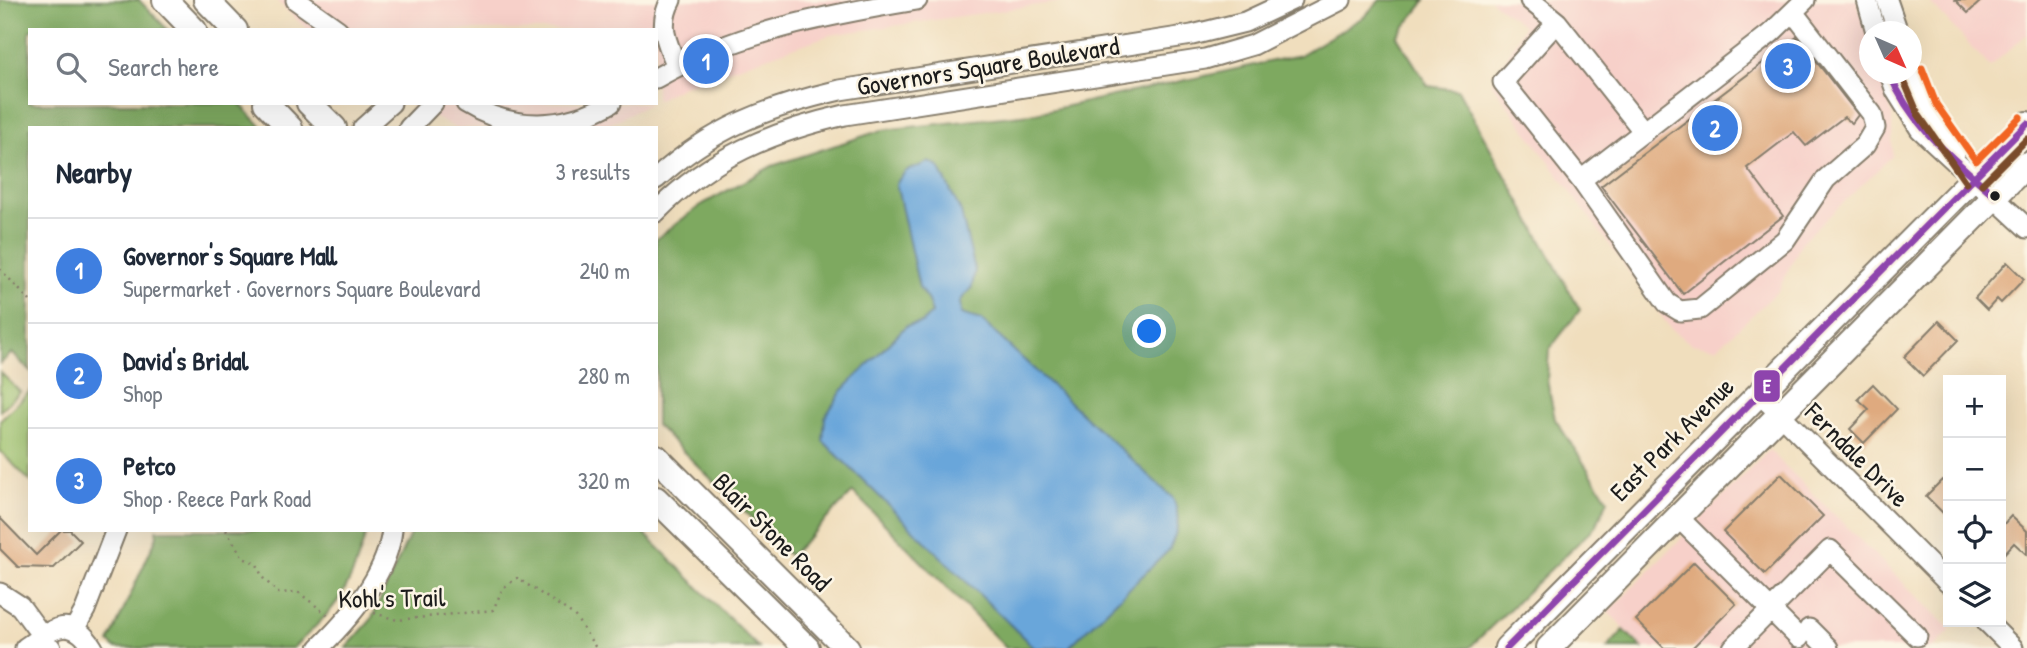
<!DOCTYPE html>
<html lang="en">
<head>
<meta charset="utf-8">
<style>
	body { margin:0; font-family:"Patrick Hand",sans-serif; background:#f2f2f3; color:#1f2937 }
	.controls { position:absolute; right:21px; bottom:21px; display:grid; overflow:hidden; border-radius:0px; box-shadow:0 7px 28px #0002 }
	.controls button { width:63px; height:63px; display:grid; place-items:center; padding:0; border:0; border-bottom:2px solid #e0e1e3; background:#fff; color:#1f2937; font:35px sans-serif }
	.compass { position:absolute; left:1859px; top:21px; width:63px; height:63px; border-radius:50%; background:#fff; box-shadow:0 7px 28px #0002; rotate:135deg }
	.you { position:absolute; left:1150px; top:332px; width:24px; height:24px; margin:-18px; border:5px solid #fff; border-radius:50%; background:#1a73e8; box-shadow:0 0 0 10px #1a73e833 }
	.badge { display:grid; place-items:center; width:46px; height:46px; border-radius:50%; background:#1f6fb2; color:#fff; font-size:23px; font-weight:700 }
	.pin { position:absolute; translate:-50% -50%; border:4px solid #fff; box-shadow:0 2px 7px #0006 }
	.list { margin:0; padding:0; list-style:none }
	h2 { display:flex; justify-content:space-between; align-items:center; height:91px; margin:0; padding:0 28px; font-size:30px }
	h2 small { font-size:23px; font-weight:400; color:#747a83 }
	.list li { display:grid; grid-template-columns:46px 1fr auto; gap:21px; align-items:center; box-sizing:border-box; height:105px; padding:0 28px; border-top:2px solid #e0e1e3 }
	.list b { display:block; font-size:26px; white-space:nowrap }
	.list p { margin:0; font-size:23px; white-space:nowrap; color:#747a83 }
	.list em { font-size:23px; font-style:normal; color:#747a83 }
	.icon { flex:none; width:38px; height:38px; fill:none; stroke:currentColor; stroke-width:2; stroke-linecap:round; stroke-linejoin:round }
	.map { position:relative; flex:none; width:2027px; height:648px; overflow:hidden }
	.search { position:absolute; background:#fff; box-shadow:0 7px 28px #0002; left:28px; top:28px; width:630px; height:77px; display:flex; align-items:center; gap:18px; box-sizing:border-box; padding:0 24px; border-radius:0px; color:#747a83; font-size:26px }
	.panel { position:absolute; background:#fff; box-shadow:0 7px 28px #0002; left:28px; top:126px; width:630px; height:406px; border-radius:0px }
	.map>svg:first-child { display:block }
	.built { fill:#f7d0c9 }
	.green { fill:#9ec36e; stroke:#5d7045; stroke-width:2 }
	.forest { fill:#7ea961; stroke:#4d623e; stroke-width:2 }
	.water { fill:#69a6da; stroke:#42617b; stroke-width:2 }
	.building { fill:#dfaa7f }
	.lines { fill:none; stroke-linecap:round; stroke-linejoin:round }
	.minor-casing { stroke:#867d6c; stroke-width:23 }
	.major-casing { stroke:#867d6c; stroke-width:28 }
	.path { stroke:#867d6c; stroke-width:2.5; stroke-dasharray:2 5; stroke-linecap:butt }
	.minor { stroke:#fff; stroke-width:19 }
	.major { stroke:#fff; stroke-width:24 }
	.bus-1-casing { stroke:#fcf5e5; stroke-width:12 }
	.bus-2-casing { stroke:#fcf5e5; stroke-width:12 }
	.bus-3-casing { stroke:#fcf5e5; stroke-width:12 }
	.bus-1 { stroke:#8e44ad; stroke-width:7 }
	.bus-2 { stroke:#7a4b2a; stroke-width:7 }
	.bus-3 { stroke:#f26522; stroke-width:7 }
	.bus-dot { fill:#1c1c1c; stroke:#fcf5e5; stroke-width:2.5 }
	.labels { text-anchor:middle; stroke-width:5; stroke-linejoin:round; paint-order:stroke }
	.street-label { font-size:26px; fill:#1c1c1c; stroke:#fcf5e5 }
	.line-badge { stroke:#fcf5e5; stroke-width:2.5 }
	.badge-label { font-size:19px; text-anchor:middle; font-weight:bold; fill:#fff }
</style>
</head>
<body>
<div class="map">
<svg width="2027" height="648" viewBox="0 0 2027 648">
	<rect width="100%" height="100%" fill="#fcf5e5"/>
	<filter id="ink" filterUnits="userSpaceOnUse"><feTurbulence type="fractalNoise" baseFrequency=".0143" numOctaves="2"/><feDisplacementMap in="SourceGraphic" scale="14" xChannelSelector="R" yChannelSelector="G"/><feConvolveMatrix kernelMatrix="1 2 1 2 8 2 1 2 1" color-interpolation-filters="sRGB"/></filter>
	<filter id="wash" filterUnits="userSpaceOnUse"><feTurbulence type="fractalNoise" baseFrequency=".00686" numOctaves="4" result="noise"/><feDisplacementMap in="SourceGraphic" scale="28" xChannelSelector="R" yChannelSelector="G"/><feGaussianBlur stdDeviation="1.57" result="paint"/><feColorMatrix in="noise" values="0 0 0 0 0 0 0 0 0 0 0 0 0 0 0 0 0 1.4 0 .05"/><feComposite in="paint" operator="in"/></filter>
	<g filter="url(#wash)">
		<rect width="100%" height="100%" fill="#f0debd"/>
		<path class="built" d="M276,0H1074L830,35L683,86L656,100V30H308Z
			M1490,0H1857L1869,39L1870,74H1881L1888,97L1892,115V156L1802,242L1778,291L1717,348L1691,344L1671,329L1492,84L1524,26Z
			M1928,0H2027V34L1990,67Z
			M408,103H650L602,128H455Z
			M1769,450L1951,630L1933,648H1644L1608,612Z"/>
		<path class="green" d="M0,372L20,392L0,411Z
			M30,391V481L0,451V420Z"/>
		<path class="forest" d="M0,0H139L168,30H30V103H239L263,128H30V371L12,353L0,364Z
			M1380,0H1426L1397,36L1428,86L1458,90L1580,310L1549,350L1547,380L1555,419L1608,500L1596,526L1469,648H1006L853,492L790,556L656,425V239L701,205L772,166L882,130L1031,114L1300,55L1365,16Z
			M156,530H367C349,593 340,604 293,648H115L109,642L157,536Z
			M412,530H641L759,648H346L371,620Z
			M1624,630L1642,648H1607Z"/>
		<path class="water" d="M929,162L939,167L961,212L975,270L972,287L960,301L961,314L981,320L1173,498C1181,519 1178,530 1169,550L1068,648H1034L823,441L825,417L842,391L906,326L922,323L932,313L928,301L919,287L896,183L906,171Z"/>
		<g id="blocks">
			<path class="building" d="M1955,0H1982L1968,13Z
				M1797,37L1858,115L1852,123L1844,117L1806,146L1794,132L1747,168L1783,216L1683,294L1601,186Z
				M2007,262L2024,279L2001,303L1997,299L1987,310L1975,298Z
				M1939,321L1958,340L1923,376L1904,357Z
				M1873,384L1897,409L1864,443L1850,429L1869,409L1858,399Z
				M1781,474L1823,516L1765,574L1723,532Z
				M1942,480L1948,486V518L1926,496Z
				M2011,516L2027,531V555L2014,543L2001,557V527Z
				M0,518L36,555L61,530H70L81,541L54,568L18,567L0,549Z
				M1694,562L1736,604L1692,648H1664L1636,620Z"/>
		</g>
	</g>
	<g filter="url(#ink)">
		<use href="#blocks" fill-opacity="0" stroke="#867d6c" stroke-width="2"/>
		<g class="lines">
			<g class="minor-casing">
				<path id="minor" d="M296,0L338,30
					M671,0C658,24 666,42 677,66
					M1530,0L1557,22L1644,132
					M1867,0L1876,32
					M1887,0L1898,32
					M1557,22L1503,82L1581,180L1667,303L1680,311L1700,309L1785,240L1826,179L1865,145L1875,128L1872,114L1793,12
					M1912,72L1927,109L1956,151
					M1890,74L1896,91L1920,129L2027,228
					M656,78C737,32 826,15 917,0
					M466,103C513,132 564,130 611,103
					M363,128L391,103
					M409,128L433,103
					M656,179C712,128 768,107 840,90L1192,35L1245,22L1292,0
					M1581,180L1771,33L1805,0
					M656,212C711,157 771,132 845,115L1205,59L1253,45L1341,0
					M1759,393L1948,583
					M1679,518L1799,638
					M0,593L20,606L51,648
					M1987,622L2013,648
					M75,628L85,610L116,530
					M1809,629L1828,648
					M25,648C52,629 71,613 93,648
					M319,648C350,618 387,575 392,530
					M1733,648L1830,550L1917,636"/>
			</g>
			<g class="major-casing">
				<path id="major" d="M165,0L194,30
					M206,0L235,30
					M266,103L290,128
					M309,103L334,128
					M656,457L847,648
					M656,499L807,648
					M1507,648L2027,124
					M1549,648L2027,164"/>
			</g>
			<path class="path" d="M0,269L30,301
				M226,530L243,558L257,564L262,577L278,593L298,592L329,616
				M374,613L397,620L493,610L503,588L517,578L574,615L596,648"/>
			<use href="#minor" class="minor"/>
			<use href="#major" class="major"/>
			<g class="bus-1-casing">
				<path id="bus-1" d="M1890,74C1911,127 1954,159 1995,196
					M1507,648L2027,124"/>
			</g>
			<g class="bus-2-casing">
				<path id="bus-2" d="M1902,76L1918,114L1966,183
					M1982,184L2027,139"/>
			</g>
			<g class="bus-3-casing">
				<path id="bus-3" d="M1922,68L1936,104L1976,161L2020,117"/>
			</g>
			<use href="#bus-1" class="bus-1"/>
			<use href="#bus-2" class="bus-2"/>
			<use href="#bus-3" class="bus-3"/>
		</g>
	</g>
	<circle class="bus-dot" cx="1995" cy="196" r="6"/>
	<g class="labels">
		<g class="street-label">
			<text transform="translate(988 66) rotate(-9)" y="9">Governors Square Boulevard</text>
			<text transform="translate(1672 439) rotate(-45)" y="9">East Park Avenue</text>
			<text transform="translate(1857 455) rotate(45)" y="9">Ferndale Drive</text>
			<text transform="translate(772 532) rotate(45)" y="9">Blair Stone Road</text>
			<text transform="translate(392 598) rotate(-1)" y="9">Kohl's Trail</text>
		</g>
	</g>
	<rect class="line-badge" x="1753" y="369" width="28" height="34" rx="7" fill="#8e44ad"/>
	<g class="badge-label">
		<text x="1767" y="393">E</text>
	</g>
</svg>
<div class="controls">
<button>+</button>
<button>−</button>
<button><svg class="icon" aria-label="locate" viewBox="0 0 24 24"><circle cx="12" cy="12" r="6"/><path d="M12 2v4M12 18v4M2 12h4M18 12h4"/></svg></button>
<button><svg class="icon" aria-label="layers" viewBox="0 0 24 24"><path d="M12 4l9 5-9 5-9-5zM3 14l9 5 9-5"/></svg></button>
</div>
<svg class="compass" viewBox="-18 -18 36 36"><path d="M0-13l5 13h-10z" fill="#e53935"/><path d="M0 13l5-13h-10z" fill="#747a83"/></svg>
<div class="you"></div>
<div class="pin badge" style="left:706px;top:61px;background:#3f7fe0">1</div>
<div class="pin badge" style="left:1715px;top:128px;background:#3f7fe0">2</div>
<div class="pin badge" style="left:1788px;top:66px;background:#3f7fe0">3</div>
<div class="search"><svg class="icon" aria-label="search" viewBox="0 0 24 24"><circle cx="10" cy="10" r="6"/><path d="M15 15l6 6"/></svg>Search here</div>
<section class="panel">
<h2>Nearby<small>3 results</small></h2>
<ul class="list">
<li><span class="badge" style="background:#3f7fe0">1</span><div><b>Governor's Square Mall</b><p>Supermarket · Governors Square Boulevard</p></div><em>240 m</em></li>
<li><span class="badge" style="background:#3f7fe0">2</span><div><b>David's Bridal</b><p>Shop</p></div><em>280 m</em></li>
<li><span class="badge" style="background:#3f7fe0">3</span><div><b>Petco</b><p>Shop · Reece Park Road</p></div><em>320 m</em></li>
</ul>
</section>
</div>
</body>
</html>
